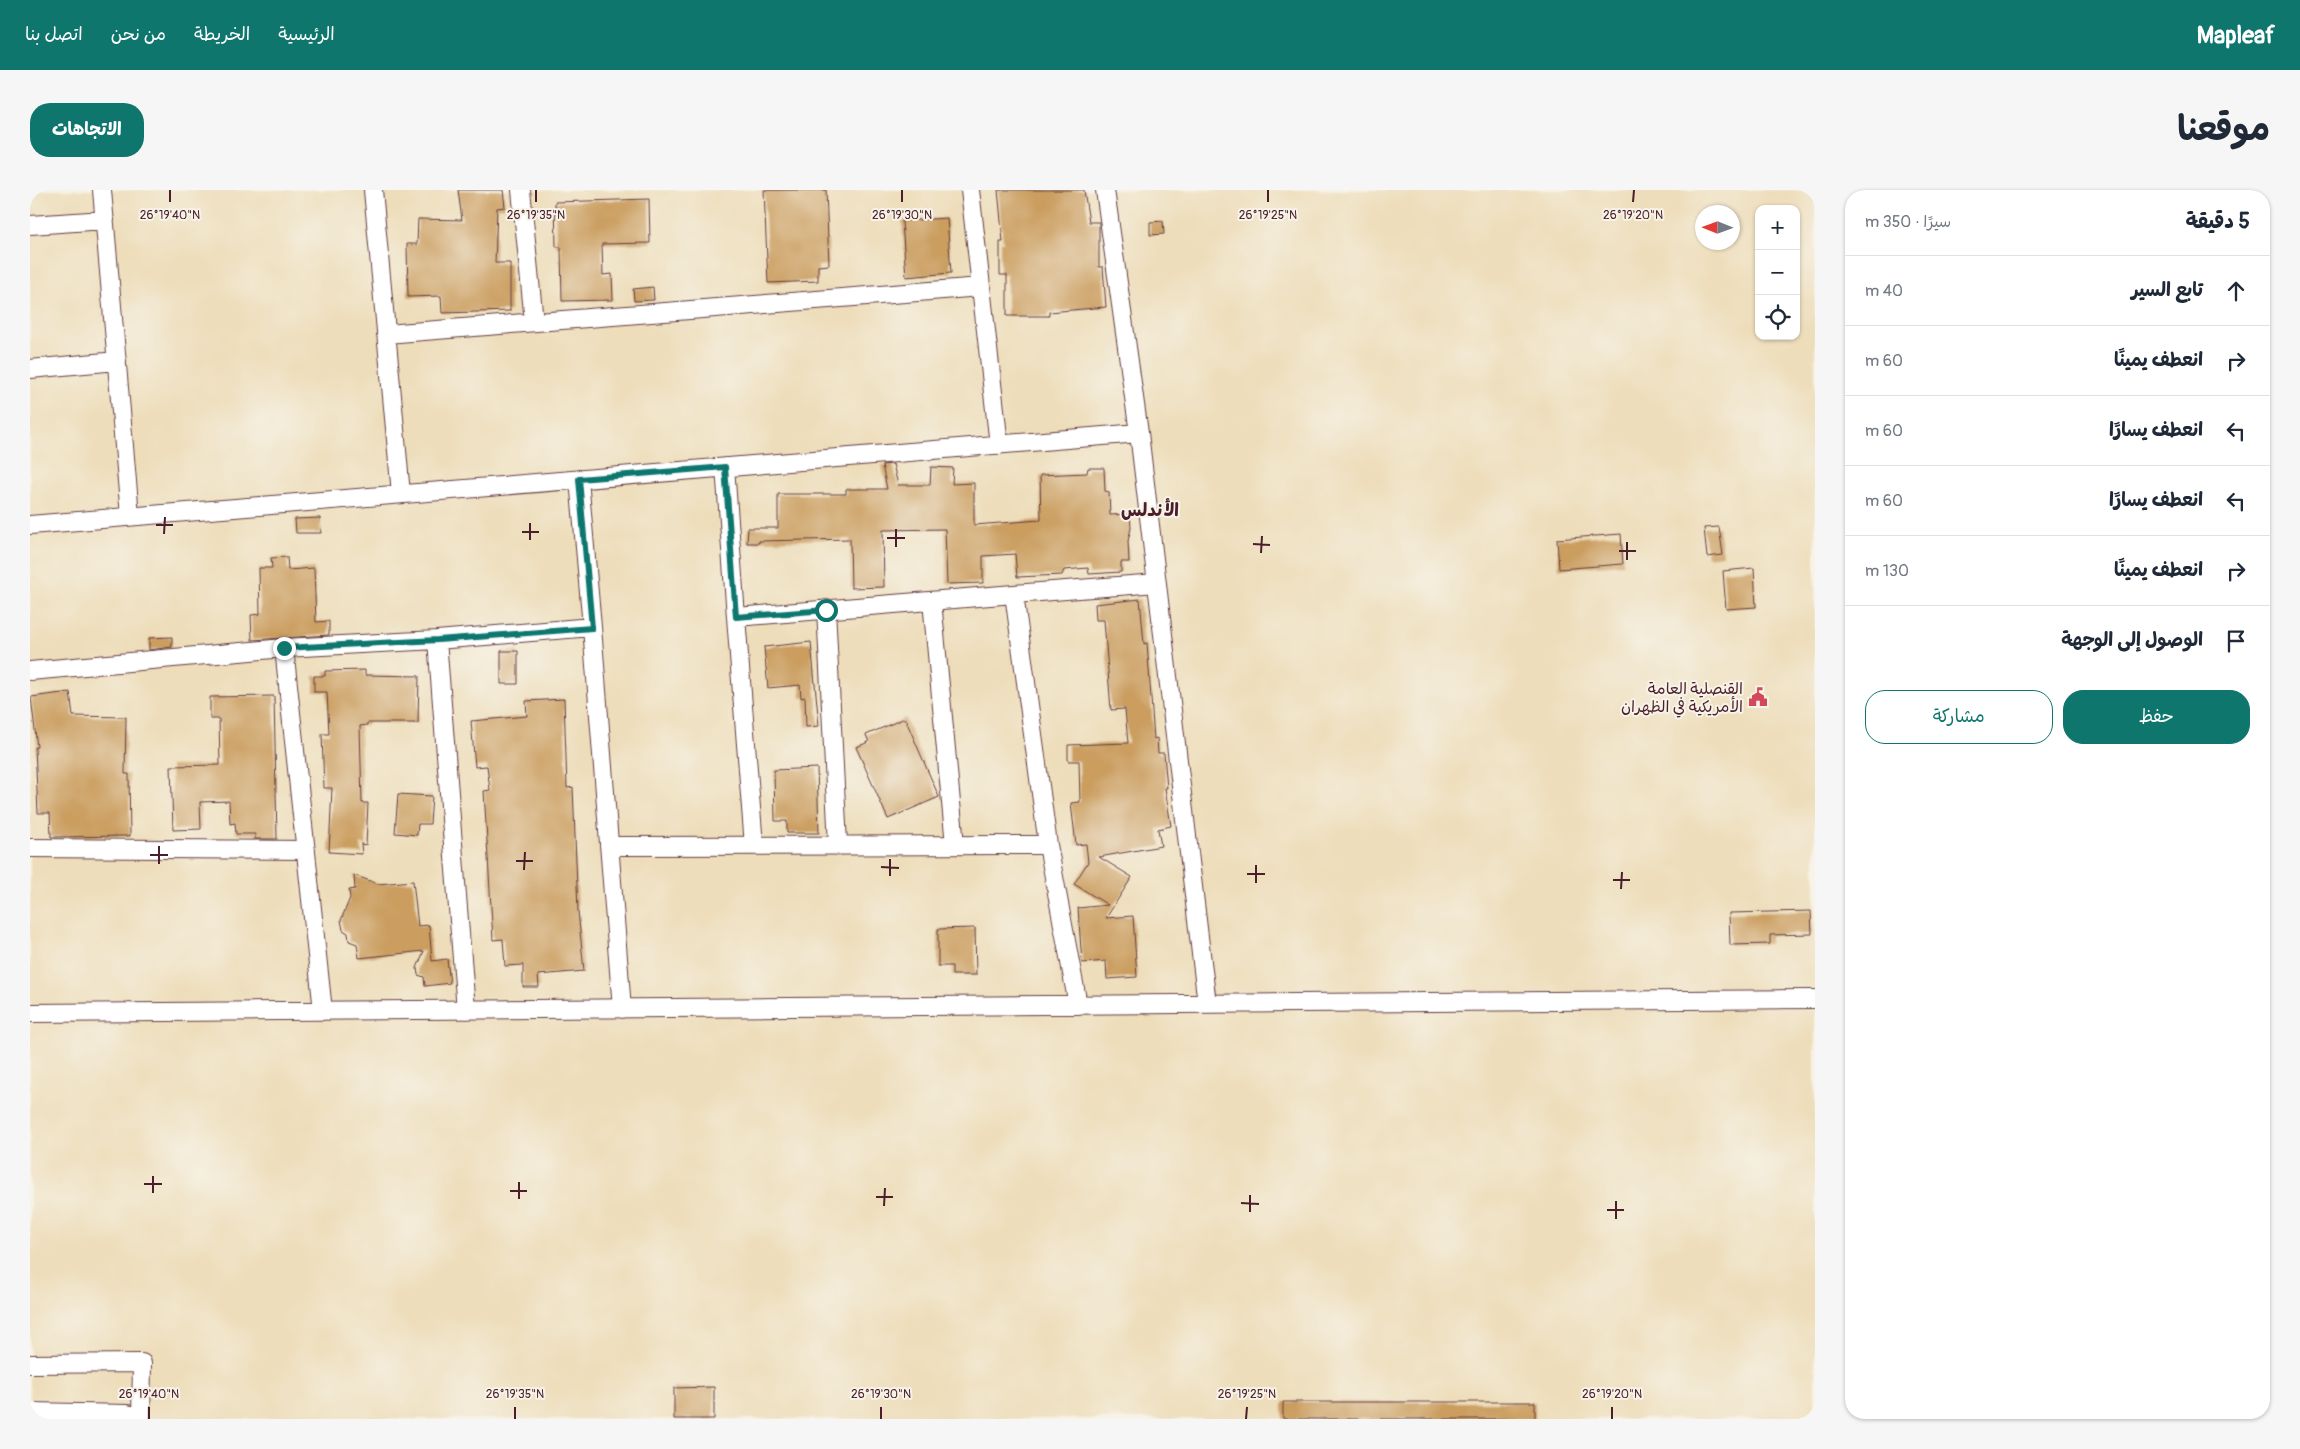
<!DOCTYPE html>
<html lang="ar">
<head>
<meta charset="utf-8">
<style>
	body { margin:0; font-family:Pangolin,"Playpen Sans Arabic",sans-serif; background:#f6f6f7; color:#1f2937; direction:rtl }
	.controls { position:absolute; right:15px; top:15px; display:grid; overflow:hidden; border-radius:10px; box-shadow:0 1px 4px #0004 }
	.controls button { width:45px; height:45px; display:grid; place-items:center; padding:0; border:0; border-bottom:1px solid #e0e1e3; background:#fff; color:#1f2937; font:25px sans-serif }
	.compass { position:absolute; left:1665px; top:15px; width:45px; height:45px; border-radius:50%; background:#fff; box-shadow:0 1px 4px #0004; rotate:271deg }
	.stop { position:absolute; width:15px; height:15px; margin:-11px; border:4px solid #0f766e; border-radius:50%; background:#fff }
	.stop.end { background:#0f766e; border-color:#fff; box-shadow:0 1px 5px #0008 }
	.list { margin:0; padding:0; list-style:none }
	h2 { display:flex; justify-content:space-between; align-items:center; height:65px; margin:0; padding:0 20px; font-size:21px }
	h2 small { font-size:16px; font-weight:400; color:#747a83 }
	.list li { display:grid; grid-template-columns:32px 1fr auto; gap:15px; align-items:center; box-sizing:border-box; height:70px; padding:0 20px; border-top:1px solid #e0e1e3 }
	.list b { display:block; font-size:19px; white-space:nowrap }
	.list em { font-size:16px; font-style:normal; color:#747a83 }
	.actions { display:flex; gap:10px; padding:15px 20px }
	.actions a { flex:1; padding:11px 0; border:1px solid #0f766e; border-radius:20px; text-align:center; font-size:18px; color:#0f766e }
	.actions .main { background:#0f766e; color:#fff }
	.icon { flex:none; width:28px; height:28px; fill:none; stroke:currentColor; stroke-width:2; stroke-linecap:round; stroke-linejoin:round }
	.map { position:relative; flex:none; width:1785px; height:1229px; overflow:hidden; direction:ltr; border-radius:20px }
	header { display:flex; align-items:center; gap:30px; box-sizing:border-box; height:70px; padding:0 25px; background:#0f766e; color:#fff }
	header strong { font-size:24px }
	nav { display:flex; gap:28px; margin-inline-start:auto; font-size:18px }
	.intro { display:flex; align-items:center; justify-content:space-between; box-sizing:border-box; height:120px; padding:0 30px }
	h1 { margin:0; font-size:35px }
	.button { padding:12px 22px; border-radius:20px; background:#0f766e; color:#fff; font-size:18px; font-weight:700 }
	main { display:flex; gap:30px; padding:0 30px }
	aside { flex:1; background:#fff; border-radius:20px; box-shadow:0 1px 4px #0004 }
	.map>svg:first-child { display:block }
	.building { fill:#cb9e61 }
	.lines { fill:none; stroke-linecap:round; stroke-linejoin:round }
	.minor-casing { stroke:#623c40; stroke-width:20 }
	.minor { stroke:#fff; stroke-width:18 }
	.route { stroke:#0f766e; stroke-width:6 }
	.ticks { fill:none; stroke:#4a1f2b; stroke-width:2 }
	.labels { text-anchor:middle; stroke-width:4; stroke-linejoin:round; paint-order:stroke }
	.poi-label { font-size:16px; fill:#4a1f2b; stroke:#f7f3e8; text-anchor:end }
	.neighbourhood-label { font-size:18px; font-weight:bold; fill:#4a1f2b; stroke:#f7f3e8 }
	.ticks-label { font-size:12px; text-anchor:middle; fill:#4a1f2b; stroke:#f7f3e8; stroke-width:4; stroke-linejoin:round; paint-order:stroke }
</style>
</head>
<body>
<header>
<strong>Mapleaf</strong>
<nav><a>الرئيسية</a><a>الخريطة</a><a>من نحن</a><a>اتصل بنا</a></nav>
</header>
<div class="intro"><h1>موقعنا</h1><a class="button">الاتجاهات</a></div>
<main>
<aside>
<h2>5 دقيقة<small>سيرًا · 350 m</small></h2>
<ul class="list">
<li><svg class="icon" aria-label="ahead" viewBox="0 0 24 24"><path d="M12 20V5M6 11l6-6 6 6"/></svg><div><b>تابع السير</b></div><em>40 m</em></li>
<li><svg class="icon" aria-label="right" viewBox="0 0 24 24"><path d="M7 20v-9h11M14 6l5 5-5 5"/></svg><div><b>انعطف يمينًا</b></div><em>60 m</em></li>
<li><svg class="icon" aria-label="left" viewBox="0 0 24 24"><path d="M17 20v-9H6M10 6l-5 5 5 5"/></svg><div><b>انعطف يسارًا</b></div><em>60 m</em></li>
<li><svg class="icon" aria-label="left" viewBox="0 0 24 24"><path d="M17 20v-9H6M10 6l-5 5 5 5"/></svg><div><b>انعطف يسارًا</b></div><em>60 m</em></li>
<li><svg class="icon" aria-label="right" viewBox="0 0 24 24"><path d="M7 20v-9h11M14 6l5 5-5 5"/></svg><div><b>انعطف يمينًا</b></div><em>130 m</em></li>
<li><svg class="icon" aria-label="arrive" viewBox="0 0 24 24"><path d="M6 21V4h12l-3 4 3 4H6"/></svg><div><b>الوصول إلى الوجهة</b></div></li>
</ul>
<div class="actions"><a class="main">حفظ</a><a>مشاركة</a></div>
</aside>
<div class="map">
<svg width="1785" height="1229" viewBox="0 0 1785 1229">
	<rect width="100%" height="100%" fill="#f7f3e8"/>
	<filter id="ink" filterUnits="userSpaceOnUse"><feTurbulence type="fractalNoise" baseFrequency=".02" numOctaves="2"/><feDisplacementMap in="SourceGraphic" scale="10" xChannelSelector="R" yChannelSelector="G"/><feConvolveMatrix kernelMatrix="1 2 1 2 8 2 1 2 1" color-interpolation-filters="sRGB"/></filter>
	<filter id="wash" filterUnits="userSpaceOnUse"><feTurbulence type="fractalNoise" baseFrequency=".0096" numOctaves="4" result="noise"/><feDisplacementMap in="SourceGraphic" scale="20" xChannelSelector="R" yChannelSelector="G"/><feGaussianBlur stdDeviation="1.12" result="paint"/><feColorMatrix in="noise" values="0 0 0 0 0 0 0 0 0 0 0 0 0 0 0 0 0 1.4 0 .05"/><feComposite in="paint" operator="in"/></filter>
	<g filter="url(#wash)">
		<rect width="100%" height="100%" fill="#edddba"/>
		<g id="blocks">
			<path class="building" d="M428,0H473L475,17L467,18L465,73H480V121L412,123L411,106L378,107L377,54H387L388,29L432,30Z
				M734,0H796L799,75L788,76V91L738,93Z
				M968,0H1054L1059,32H1069V77H1073L1076,117L1019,122V126H977V85H970V52H973Z
				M619,9L620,53L572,54L573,85L582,84L583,110L532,111L531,57H526L525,12Z
				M917,28L921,83L876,87L872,31Z
				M1133,31L1134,44L1120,45V32Z
				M623,97L624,110L604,111L603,99Z
				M863,274L868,295H900L901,277L923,278L922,294L944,293V335L1011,330L1010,285L1057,283L1058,278H1074L1075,301L1079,302L1080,325L1100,324L1101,338L1098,351L1099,372H1091V382L1059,384L1058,378L1034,380L1032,385L987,387L985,364L953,366V393L917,394L915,339L853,340L854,397L821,398L820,349L729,351V353H717L718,338H748V304H816V299H857L852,275Z
				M290,328L291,343H266L265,329Z
				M1689,337L1693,365L1677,367L1674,338Z
				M1591,344L1593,374L1529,379L1527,349Z
				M257,367L258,380L284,378L286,432L299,431V445L222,450L221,425L230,424L229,378H242L241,368Z
				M1724,378L1726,417L1696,419L1693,381Z
				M1110,409L1114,454L1117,453L1124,549L1127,548L1128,563H1134L1137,598H1135L1141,636L1128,639L1131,656L1069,667L1102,687L1076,728L1103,726L1107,787L1077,789L1076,771L1052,773L1048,718L1078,715L1044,694L1058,672L1056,654L1046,655L1041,613L1050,612L1049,571H1038V555L1098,553L1095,519L1081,520L1074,430H1066L1065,414Z
				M142,447V457L119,460V448Z
				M781,452L789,536L776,537L775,507L771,508L770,495L738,498L734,457Z
				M471,461H488V494H471Z
				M335,480V485L389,486L388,533H337V535L330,536L332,613H338L336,655L331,654L332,664L299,662L302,598H294L292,544H299L297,502H284V486H295V481Z
				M40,502L43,526L96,527L95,584H99L100,646L21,647L20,623H8L5,557H7L1,507Z
				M244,506L247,649H225V644H206L205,633L200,634L199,611L170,612L171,639L143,640L141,576L190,575L189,529H180V507Z
				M534,509L537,598L543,597L548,721L554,781L508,785L509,797H493V775L475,776L473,749L463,750L454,601L460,600L457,576L445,577L441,531L497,526L496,511Z
				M875,528L909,607L858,629L826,557L839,552L836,545Z
				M787,578L789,643H757V631H745L744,580Z
				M368,604L402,606L400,634H388L387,645L365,643Z
				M324,685L348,694L383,691L388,736L399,735L402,771L417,769L420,793L395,796L394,787L388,785L387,778L394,761L329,768L327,754L319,751L318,743L313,740L311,730L320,708L319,700L325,699Z
				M1781,721L1782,744L1740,745V754L1700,755L1699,723Z
				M945,738L946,785H922V776H908V739Z
				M684,1197V1229H644V1198Z
				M1253,1212H1505V1229H1253Z"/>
		</g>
	</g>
	<g filter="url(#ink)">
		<use href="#blocks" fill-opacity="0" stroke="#623c40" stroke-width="1"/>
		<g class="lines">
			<g class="minor-casing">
				<path id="minor" d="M72,0L100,326
					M343,0L371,304
					M491,0L504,132
					M940,0L969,255
					M1075,0L1109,243L1177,814
					M0,35L75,30
					M356,144L951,97
					M0,179L87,171
					M695,277L706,427L984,404L1018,655
					M549,289L562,437
					M0,335L1109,243
					M984,404L1127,393
					M902,411L925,655
					M796,419L808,655
					M706,427L724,656
					M407,450L562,437L592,819
					M254,458L407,450L436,820
					M0,481L254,458L293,821
					M579,656L1018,655L1048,815
					M0,658L276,660
					M0,823L1785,809
					M0,1174L112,1173L111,1229
					M0,1222L97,1224L111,1229"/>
			</g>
			<use href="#minor" class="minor"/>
		</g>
	</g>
	<g class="lines" filter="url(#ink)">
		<path class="route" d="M254,458L408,450L562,438L549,289L695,277L706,427L796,420"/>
	</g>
	<path class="ticks" d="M140,12V0M506,12V0M872,12V0M1238,12V0M1603,12L1604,0M126,335H143M492,342H509M134,344L135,327M857,348H875M500,350V333M1223,354L1240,355M866,357V339M1589,361H1606M1231,363L1232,346M1597,370V352M120,665H138M486,671H503M129,674V656M851,677L869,678M494,680L495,662M1217,684H1235M860,686V669M1583,690H1600M1226,693V675M1591,699L1592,682M114,994H132M480,1001H497M123,1003V986M846,1007H863M489,1009V992M1211,1013L1229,1014M854,1016L855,998M1577,1020H1594M1220,1022V1005M1586,1029V1011M119,1229V1217M485,1229V1217M851,1229V1217M1216,1229L1217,1217M1582,1229V1217"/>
	<defs>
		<g id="civic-bare" transform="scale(1.5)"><path d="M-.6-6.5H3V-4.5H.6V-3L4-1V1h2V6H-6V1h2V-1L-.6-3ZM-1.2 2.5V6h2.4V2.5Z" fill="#d1495b" stroke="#f7f3e8" stroke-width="2.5" paint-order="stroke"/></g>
	</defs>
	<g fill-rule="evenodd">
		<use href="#civic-bare" x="1728" y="507"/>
	</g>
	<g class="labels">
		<g class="poi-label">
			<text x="1713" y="504">القنصلية العامة<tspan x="1713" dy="18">الأمريكية في الظهران</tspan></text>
		</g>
		<g class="neighbourhood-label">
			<text x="1120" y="326">الأندلس</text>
		</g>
	</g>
	<g class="ticks-label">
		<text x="140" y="29">26°19'40"N</text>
		<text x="506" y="29">26°19'35"N</text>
		<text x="872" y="29">26°19'30"N</text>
		<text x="1238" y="29">26°19'25"N</text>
		<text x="1603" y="29">26°19'20"N</text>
		<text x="119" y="1208">26°19'40"N</text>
		<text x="485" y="1208">26°19'35"N</text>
		<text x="851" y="1208">26°19'30"N</text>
		<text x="1217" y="1208">26°19'25"N</text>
		<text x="1582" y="1208">26°19'20"N</text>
	</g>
</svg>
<div class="controls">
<button>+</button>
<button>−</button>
<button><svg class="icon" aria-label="locate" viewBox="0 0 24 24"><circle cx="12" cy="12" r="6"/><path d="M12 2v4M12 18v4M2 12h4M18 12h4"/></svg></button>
</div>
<svg class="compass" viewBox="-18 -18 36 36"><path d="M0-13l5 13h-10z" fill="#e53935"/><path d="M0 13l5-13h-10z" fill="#747a83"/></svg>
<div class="stop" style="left:796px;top:420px"></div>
<div class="stop end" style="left:254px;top:458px"></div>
</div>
</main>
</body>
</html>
